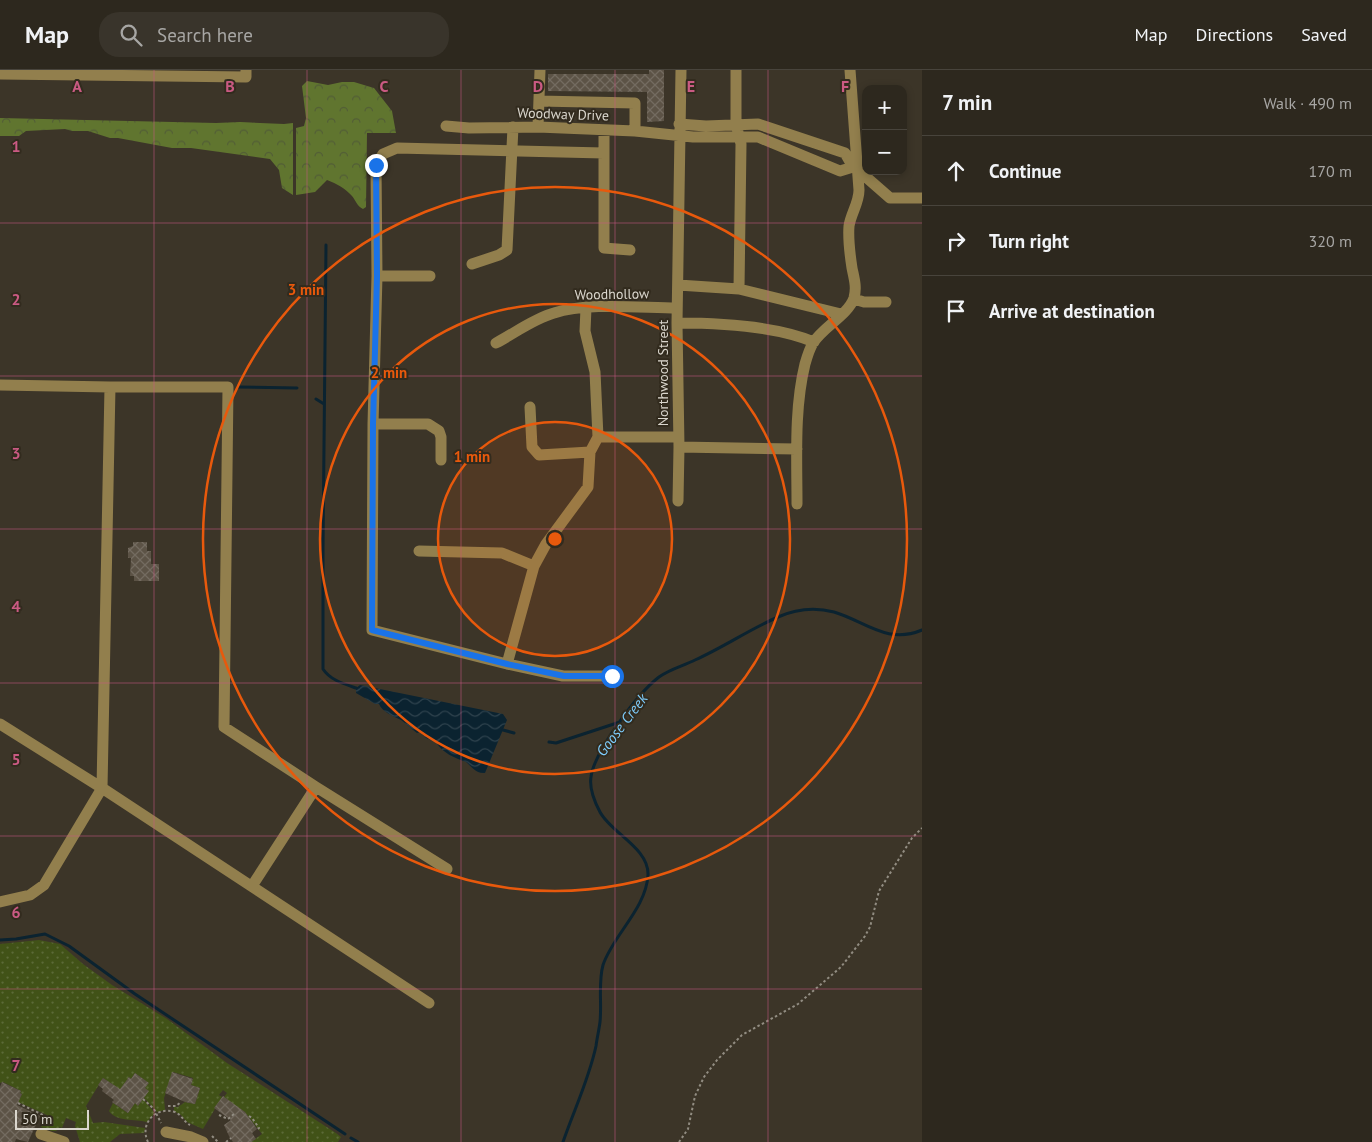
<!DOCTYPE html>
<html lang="en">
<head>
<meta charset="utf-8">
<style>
	body { margin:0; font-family:"PT Sans",sans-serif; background:#39342b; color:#f1f3f6 }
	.controls { position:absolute; right:15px; top:15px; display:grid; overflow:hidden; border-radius:10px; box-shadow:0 2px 8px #0003 }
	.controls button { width:45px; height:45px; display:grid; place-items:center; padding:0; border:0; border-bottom:1px solid #48443c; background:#2d281e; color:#f1f3f6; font:25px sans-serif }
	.scale { position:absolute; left:15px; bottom:12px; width:74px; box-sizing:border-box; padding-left:5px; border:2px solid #dad6cd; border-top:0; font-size:14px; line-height:18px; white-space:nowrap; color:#dad6cd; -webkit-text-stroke:4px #322b1e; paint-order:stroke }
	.stop { position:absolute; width:15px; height:15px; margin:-11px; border:4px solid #1a73e8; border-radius:50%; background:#fff }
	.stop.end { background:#1a73e8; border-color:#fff; box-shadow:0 1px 5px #0008 }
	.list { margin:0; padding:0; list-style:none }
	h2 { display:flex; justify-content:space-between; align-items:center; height:65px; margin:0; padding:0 20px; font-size:21px }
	h2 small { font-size:16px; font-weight:400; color:#a7a6a4 }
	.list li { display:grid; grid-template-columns:32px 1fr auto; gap:15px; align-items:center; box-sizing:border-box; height:70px; padding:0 20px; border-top:1px solid #48443c }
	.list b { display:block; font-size:19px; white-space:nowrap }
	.list em { font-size:16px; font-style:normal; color:#a7a6a4 }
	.icon { flex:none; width:28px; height:28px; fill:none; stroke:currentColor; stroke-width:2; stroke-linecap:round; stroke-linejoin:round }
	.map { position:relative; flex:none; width:922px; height:1072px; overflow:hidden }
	header { display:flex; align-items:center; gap:30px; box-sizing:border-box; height:70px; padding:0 25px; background:#2d281e; border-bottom:1px solid #48443c }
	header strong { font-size:24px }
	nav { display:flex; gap:28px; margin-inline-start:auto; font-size:18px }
	.search { width:350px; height:45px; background:#39342b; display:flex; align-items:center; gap:12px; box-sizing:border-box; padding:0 18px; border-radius:20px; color:#a7a6a4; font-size:19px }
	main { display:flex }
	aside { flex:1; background:#2d281e }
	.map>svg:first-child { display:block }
	.grass { fill:url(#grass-dots) }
	.forest { fill:url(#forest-crowns) }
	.water { fill:url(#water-waves) }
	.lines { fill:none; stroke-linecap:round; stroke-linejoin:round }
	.stream { stroke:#0b2330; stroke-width:3 }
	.building { fill:url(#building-cross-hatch) }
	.path { stroke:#928d82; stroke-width:2; stroke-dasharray:2.5 2.5; stroke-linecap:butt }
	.minor { stroke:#927f4d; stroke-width:11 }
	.route { stroke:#1a73e8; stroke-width:6 }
	.grid { fill:none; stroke:#ca5a83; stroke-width:1; stroke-opacity:0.55 }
	.ring { fill:none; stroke:#e8590c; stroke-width:2.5 }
	.labels { text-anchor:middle; stroke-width:4; stroke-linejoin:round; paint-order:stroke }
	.street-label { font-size:14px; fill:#dad6cd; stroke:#322b1e }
	.water-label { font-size:15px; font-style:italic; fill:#7ecdfd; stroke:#322b1e }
	.grid-label { font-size:16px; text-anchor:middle; font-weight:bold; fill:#ca5a83; stroke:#322b1e; stroke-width:4; stroke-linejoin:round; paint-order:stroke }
	.centre { fill:#e8590c; stroke:#322b1e; stroke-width:2.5 }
	.ring-label { font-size:15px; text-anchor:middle; font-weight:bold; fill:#e8590c; stroke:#322b1e; stroke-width:4; stroke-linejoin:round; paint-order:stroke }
</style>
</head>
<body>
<header>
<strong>Map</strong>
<div class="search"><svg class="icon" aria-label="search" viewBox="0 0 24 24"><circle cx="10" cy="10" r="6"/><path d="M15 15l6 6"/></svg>Search here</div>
<nav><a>Map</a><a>Directions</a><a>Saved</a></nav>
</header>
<main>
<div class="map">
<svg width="922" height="1072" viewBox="0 0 922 1072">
	<defs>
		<pattern id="grass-dots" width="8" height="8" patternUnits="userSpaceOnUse" patternTransform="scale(1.25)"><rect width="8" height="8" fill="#415217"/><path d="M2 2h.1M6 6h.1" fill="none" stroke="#5c6a38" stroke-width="1.8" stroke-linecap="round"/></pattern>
		<pattern id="forest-crowns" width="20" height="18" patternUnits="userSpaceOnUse" patternTransform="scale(1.25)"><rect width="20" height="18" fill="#60752f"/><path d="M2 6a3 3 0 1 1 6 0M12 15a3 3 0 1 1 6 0" fill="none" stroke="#525d36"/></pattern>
		<pattern id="water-waves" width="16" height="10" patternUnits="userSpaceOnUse" patternTransform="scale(1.25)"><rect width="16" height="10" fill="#0b2330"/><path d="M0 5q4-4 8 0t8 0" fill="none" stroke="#2e424d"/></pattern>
		<pattern id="building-cross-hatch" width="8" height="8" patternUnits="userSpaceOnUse" patternTransform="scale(1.25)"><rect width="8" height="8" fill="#5c5346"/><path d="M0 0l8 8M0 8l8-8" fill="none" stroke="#736b60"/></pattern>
	</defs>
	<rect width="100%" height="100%" fill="#3c3528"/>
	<path class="grass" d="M39,870L60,874L83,894L112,915L167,949L227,993L336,1063L341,1067L338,1072H251L262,1064L244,1041L239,1044L224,1027L227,1023L223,1020L219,1025L222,1027L203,1059L187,1052L181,1045L174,1041V1037H178L185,1032L195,1034L200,1018L191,1015L193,1008L173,1002L164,1028L165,1040L157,1042L144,1028L145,1018L148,1013L135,1003L131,1009L129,1007L121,1020L103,1008L86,1036L93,1053L104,1052L145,1058L144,1063L120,1064L110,1072H80L75,1056L76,1052L66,1048L62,1058L60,1057L56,1061H52L41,1057L47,1045L18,1032L22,1024L20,1023L21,1021L3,1012L0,1013V874Z
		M143,1029L155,1043L147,1052C135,1049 116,1052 109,1041L113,1033L128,1043L135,1033L138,1035Z"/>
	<path class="forest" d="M307,11L328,15L342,12H354L374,18L392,41L396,63H367L366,137L363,139C357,136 356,131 352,126C345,118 337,114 327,110L315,122L296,125V58L304,56L306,48L302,16Z
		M0,48L216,53L240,52L284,54L293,53V125L282,118L279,100L270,89L191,78H172L118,68H110L88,61H72L65,59L26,61L19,66H0Z"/>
	<path class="water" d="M360,615L503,644L507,650L485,703C476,704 472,697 466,692C455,688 442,683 436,672L426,668L420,662L417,663C411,659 407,654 401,650C393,646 382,642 379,634H375L356,623V618Z"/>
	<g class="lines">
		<path class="stream" d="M326,175L323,477V599C330,610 344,614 356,618
			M238,317L297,318
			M316,329L324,334
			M503,660L514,663
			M549,672L556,673L620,652
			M0,870L16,869L45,864L69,876L135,924L345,1064
			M351,1068L358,1072
			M563,1072C574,1040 589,1009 596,976C597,968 599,960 600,952C602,933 598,913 603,895C613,865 646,839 648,805C649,778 611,763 600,742C595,733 589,718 591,707C594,682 638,623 659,607C670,599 683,596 695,590C724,577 750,559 778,547C796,539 815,537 834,542C865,551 887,575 922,560"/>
	</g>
	<path class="building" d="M649,0H664V51L647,52V22L548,21V4H649Z
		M133,472H147V481H151V494H159V511H134V506H130L131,488H128V478L133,476Z
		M172,1002L193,1009L191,1015L200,1018L195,1034L185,1032L165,1023Z
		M135,1003L149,1013L145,1018L149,1021L138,1036L135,1033L128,1043L112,1032L114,1030L102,1021L103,1019L98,1015L103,1008L120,1019L129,1007L131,1009Z
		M2,1012L21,1021L20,1023L22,1024L17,1035L40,1046L28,1072L16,1069L15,1072H0V1017Z
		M223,1026L245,1042L257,1059L252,1063L256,1069L251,1072H233L229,1066L224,1055L231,1050L214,1038Z"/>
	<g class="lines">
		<path class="path" d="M143,1029L154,1039L161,1053
			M18,1033L45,1046L41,1053
			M168,1036H176L181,1032
			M219,1045L228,1049L234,1044
			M249,1046L252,1048L259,1058L258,1059
			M212,1066L218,1072
			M148,1072C139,1053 156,1036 175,1042C182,1045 184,1052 190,1055
			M226,1072L231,1068
			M679,1072L688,1059L695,1026L704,1007L717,990L742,965L798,934L841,897L865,866L870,857L879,821L912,768L922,758"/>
		<path class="minor" d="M736,0V54L741,74L739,219
			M0,4L246,7V0
			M539,31L635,33V61
			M679,54L706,56L758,54L845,83L853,97L858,100L890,128H922
			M446,56L469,58L538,57L635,61L693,67H758L840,101L853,97
			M538,57L540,0
			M604,60V178L630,180
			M604,83L397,78L383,84L376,95L377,206L373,354L372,560L507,594L563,606H612
			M472,194L499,185L507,180L513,57
			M377,206H430
			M678,215L739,219L841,244
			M854,229L864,232H886
			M586,238L585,261L595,302L598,367
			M677,253C718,253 776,256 814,272
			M496,273C515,263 533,249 554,243C587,232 642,238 677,238
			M0,315L110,317H228L224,657L316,717L447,799
			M530,337L532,377L539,385L590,382
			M373,354H428L439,361L441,367V390
			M679,377L797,379
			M678,431L679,377L677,253L681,0
			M797,434C797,388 794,339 805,294C807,287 810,278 813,273C823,257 848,245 854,228C857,217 854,208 852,198C850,185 848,169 849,156C851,143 859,133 859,120L850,0
			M419,481L502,483L534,496
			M507,594L534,496L546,474L588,417L590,382L598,367H678
			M0,654L102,718L429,933
			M252,816L316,717
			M0,832L30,825L44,815L102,718L110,317
			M166,1062L191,1067L203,1072
			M41,1064L64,1072"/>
	</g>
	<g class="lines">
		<path class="route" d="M376,95L377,206L373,354L372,560L507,594L564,606H612"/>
	</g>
	<path class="grid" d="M154,0V1072M307,0V1072M461,0V1072M615,0V1072M768,0V1072M0,153H922M0,306H922M0,459H922M0,613H922M0,766H922M0,919H922"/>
	<circle cx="555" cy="469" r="117" fill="#e8590c" fill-opacity=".12"/>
	<g class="ring">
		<circle cx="555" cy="469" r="117"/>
		<circle cx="555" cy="469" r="235"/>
		<circle cx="555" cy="469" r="352"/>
	</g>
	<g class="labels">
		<g class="street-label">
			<text transform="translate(563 44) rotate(2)" y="5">Woodway Drive</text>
			<text transform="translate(612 224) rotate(-1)" y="5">Woodhollow</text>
			<text transform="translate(663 303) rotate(-90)" y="5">Northwood Street</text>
		</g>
		<g class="water-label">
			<text transform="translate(622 655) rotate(-53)" y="5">Goose Creek</text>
		</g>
	</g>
	<g class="grid-label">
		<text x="77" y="22">A</text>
		<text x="230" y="22">B</text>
		<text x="384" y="22">C</text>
		<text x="538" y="22">D</text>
		<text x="691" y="22">E</text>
		<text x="845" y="22">F</text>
		<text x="16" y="82">1</text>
		<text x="16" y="235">2</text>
		<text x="16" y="389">3</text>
		<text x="16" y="542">4</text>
		<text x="16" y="695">5</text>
		<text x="16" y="848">6</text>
		<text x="16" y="1001">7</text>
	</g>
	<circle cx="555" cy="469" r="8" class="centre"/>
	<g class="ring-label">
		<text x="306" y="225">3 min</text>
		<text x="389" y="308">2 min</text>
		<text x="472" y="392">1 min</text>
	</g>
</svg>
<div class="controls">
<button>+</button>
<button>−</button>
</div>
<div class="scale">50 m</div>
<div class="stop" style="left:612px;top:606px"></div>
<div class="stop end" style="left:376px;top:95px"></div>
</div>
<aside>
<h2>7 min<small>Walk · 490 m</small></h2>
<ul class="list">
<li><svg class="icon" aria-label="ahead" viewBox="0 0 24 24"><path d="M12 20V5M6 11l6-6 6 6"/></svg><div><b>Continue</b></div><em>170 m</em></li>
<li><svg class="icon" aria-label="right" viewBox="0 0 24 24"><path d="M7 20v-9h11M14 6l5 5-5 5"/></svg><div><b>Turn right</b></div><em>320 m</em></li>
<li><svg class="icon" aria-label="arrive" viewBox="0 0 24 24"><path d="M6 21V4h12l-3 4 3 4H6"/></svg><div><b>Arrive at destination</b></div></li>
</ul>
</aside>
</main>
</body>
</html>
